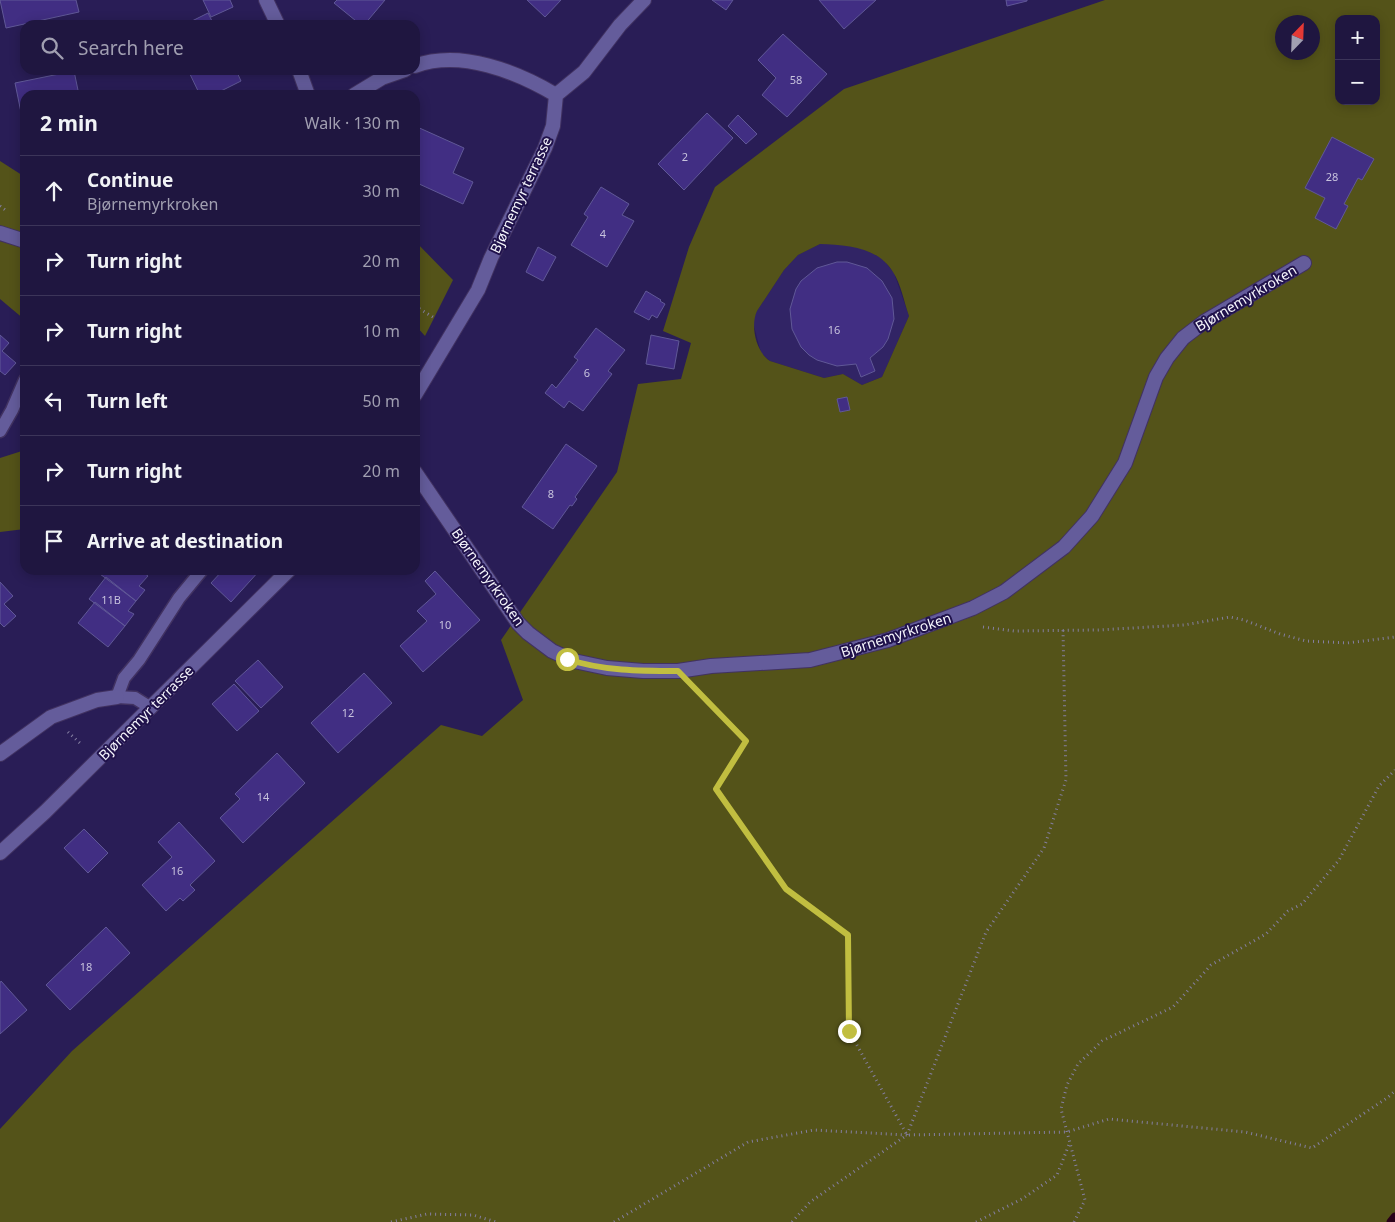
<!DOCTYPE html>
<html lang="en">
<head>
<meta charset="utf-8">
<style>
	body { margin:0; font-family:"Noto Sans",sans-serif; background:#271f47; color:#f1f3f6 }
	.controls { position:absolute; right:15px; top:15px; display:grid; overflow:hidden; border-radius:10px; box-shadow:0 2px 12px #0003 }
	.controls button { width:45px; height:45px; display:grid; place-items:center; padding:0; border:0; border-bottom:1px solid #3c3559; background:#1f1640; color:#f1f3f6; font:25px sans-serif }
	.compass { position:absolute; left:1275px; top:15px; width:45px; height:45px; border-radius:50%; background:#1f1640; box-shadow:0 2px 12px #0003; rotate:23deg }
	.stop { position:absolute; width:15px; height:15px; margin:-11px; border:4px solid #c1be40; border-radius:50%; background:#fff }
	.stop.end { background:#c1be40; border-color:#fff; box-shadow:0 1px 5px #0008 }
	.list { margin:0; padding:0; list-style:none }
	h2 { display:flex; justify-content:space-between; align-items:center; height:65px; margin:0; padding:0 20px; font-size:21px }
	h2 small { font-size:16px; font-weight:400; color:#a19fb1 }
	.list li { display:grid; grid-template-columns:32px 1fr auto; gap:15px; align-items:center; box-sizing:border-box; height:70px; padding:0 20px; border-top:1px solid #3c3559 }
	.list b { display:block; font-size:19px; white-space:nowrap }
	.list p { margin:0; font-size:16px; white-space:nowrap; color:#a19fb1 }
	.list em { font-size:16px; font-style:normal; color:#a19fb1 }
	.icon { flex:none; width:28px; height:28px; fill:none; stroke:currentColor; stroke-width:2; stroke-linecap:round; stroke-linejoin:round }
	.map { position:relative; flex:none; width:1395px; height:1222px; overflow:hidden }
	.search { position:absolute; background:#1f1640; box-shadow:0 2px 12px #0003; left:20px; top:20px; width:400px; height:55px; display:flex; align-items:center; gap:12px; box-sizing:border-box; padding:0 18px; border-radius:15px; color:#a19fb1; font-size:19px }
	.panel { position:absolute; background:#1f1640; box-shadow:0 2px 12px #0003; left:20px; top:90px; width:400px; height:485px; border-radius:15px }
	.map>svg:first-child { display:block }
	.built { fill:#312465 }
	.green { fill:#545319; fill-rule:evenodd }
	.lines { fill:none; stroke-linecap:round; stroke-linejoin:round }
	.stream { stroke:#290019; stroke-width:9 }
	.building { fill:#412e83; stroke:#605897 }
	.service-casing { stroke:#413261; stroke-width:15 }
	.minor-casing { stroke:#413261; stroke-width:16 }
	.path { stroke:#857fa1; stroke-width:3; stroke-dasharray:1 4; stroke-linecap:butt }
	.service { stroke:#645c9b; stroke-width:12 }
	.minor { stroke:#645c9b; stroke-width:14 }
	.route { stroke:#c1be40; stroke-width:6 }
	.labels { text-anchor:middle; stroke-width:4; stroke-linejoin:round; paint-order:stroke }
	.number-label { font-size:11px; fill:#c7c2dd }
	.street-label { font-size:14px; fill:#f4f4fb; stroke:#20124b }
</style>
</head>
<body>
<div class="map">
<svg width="1395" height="1222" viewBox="0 0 1395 1222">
	<rect width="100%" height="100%" fill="#291d56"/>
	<path class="built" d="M820,244H838L861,248L882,258L894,273L909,316L882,377L862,385L843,374L824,378L770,361L761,353L754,326L753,319L757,311L784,270L798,255Z"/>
	<path class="green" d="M1105,0H1395V1222H0V1129L72,1051L441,725L482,736L523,700L501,640L617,472L638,384L681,379L691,343L663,331L689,247L715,187L844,89ZM1339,19H1376V101H1339ZM1282,22H1312V52H1282ZM820,244C847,245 878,247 893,272C901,284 904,302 909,316L882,377L862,385L843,374L824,378L770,361C756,352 750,326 757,311L784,270L798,255Z
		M0,161L25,177V320L0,299Z
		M415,241L453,280L425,336L415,325Z
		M25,450V529L0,532V458Z"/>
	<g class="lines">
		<path class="stream" d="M1391,1222L1395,1217"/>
	</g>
	<path class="building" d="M0,0H76L79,12L6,28Z
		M203,0H230L233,7L211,17Z
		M337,0H385L364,25H361L334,3Z
		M527,0H561L545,17Z
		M712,0H733L726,10Z
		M819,0H876L844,29Z
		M1006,0H1027V1L1007,6Z
		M208,13L214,25H184Z
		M783,34L827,74L787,117L762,95L776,78L758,60Z
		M188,70H236L241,81L213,95H200Z
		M74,71L79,95H25V132L15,83Z
		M707,113L733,138L684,190L658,164Z
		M738,115L757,134L746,144L728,126Z
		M415,126L464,148L453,173L473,182L463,204L417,183L415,187Z
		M1332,137L1374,159L1362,180L1358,178L1344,204L1348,206L1336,229L1315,218L1325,198L1305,188Z
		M601,187L629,204L622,215L634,221L607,267L571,245L588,217L584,214Z
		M538,247L556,257L543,281L526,272Z
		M837,262H847L867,268L882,281L892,298L894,319L888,339L883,347L870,358L875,371L861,377L856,364L837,366L817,360L809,355L801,347L792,329L790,309L796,289L801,281L817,268Z
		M646,291L661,300L660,301L665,304L657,318L652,315L649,320L634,312Z
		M596,328L625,350L608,371L612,374L583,411L569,401L564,408L545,393L552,384L556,388L578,360L574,357Z
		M0,335L9,343L2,351L16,363L5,375L0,371Z
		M651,335L679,341L674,369L646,364Z
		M847,397L850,410L840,412L837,399Z
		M566,444L597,466L575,497L577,499L572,506L570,505L553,529L522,507Z
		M103,570H140L148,576L139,586L145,590L136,601L100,574Z
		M223,570H260L231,602L211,583Z
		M435,571L480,620L423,672L400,646L427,621L417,611L436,594L425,581Z
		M106,577L136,601L128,611L134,614L125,626L89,599Z
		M0,582L13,596L4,604L16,616L4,627L0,623Z
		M95,602L125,626L108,647L78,623Z
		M258,660L283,687L261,708L235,681Z
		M364,673L392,703L338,753L311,723Z
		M234,684L259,711L237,731L212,704Z
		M277,753L305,783L243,843L220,818L240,799L235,794Z
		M179,822L215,861L190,885L195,890L183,901L180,898L166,911L142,885L172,857L158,842Z
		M84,829L108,853L88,873L64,848Z
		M106,927L130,953L70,1010L46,985Z
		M1,981L27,1010L0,1034V983Z"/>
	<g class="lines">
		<g class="service-casing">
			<path id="service" d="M0,431L12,410L25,380
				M151,708L135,698L117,697L124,678L139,660L179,598L202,570"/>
		</g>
		<g class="minor-casing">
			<path id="minor" d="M266,0L278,25
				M415,66C461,49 517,72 556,95
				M299,70L308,95
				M354,95L382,78L405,70
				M556,95L584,72L620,25L644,0
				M0,233L25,241
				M415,395L478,290L491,258L545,148L553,126L556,95
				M415,472L518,623L528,633L552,651L574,661L607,668L643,671H678L711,666L810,660L888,640L973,608L1004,592L1064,547L1092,516L1125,463L1156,377L1167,358L1183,338L1204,322L1304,263
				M0,754L51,717L97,700L117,697
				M0,853L45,812L289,570"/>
		</g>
		<path class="path" d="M0,206L8,212
			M415,306L436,319
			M983,627L1014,631L1098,630L1184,625L1230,617L1244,620L1280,634L1306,641L1347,643L1395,637
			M696,689L746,741L716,789L786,889L848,935L849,1031L907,1135L1067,1132L1109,1119L1245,1132L1312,1148L1387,1098L1395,1091
			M68,732L82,745
			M391,1222L427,1214L473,1215L496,1222
			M614,1222L748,1142L814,1130L907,1135
			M792,1222L810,1202L907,1135L986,932L1044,848L1066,780L1063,630
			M976,1222L1022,1199L1057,1175L1070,1142
			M1074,1222L1085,1200L1061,1109L1067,1085L1078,1064L1102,1041L1173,1007L1211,965L1266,934L1288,911L1302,904L1339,860L1379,786L1395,770"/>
		<use href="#service" class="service"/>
		<use href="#minor" class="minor"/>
	</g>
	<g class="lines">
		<path class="route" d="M567,659C602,671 641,671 678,671L746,741L716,789L786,889L848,935L849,1031"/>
	</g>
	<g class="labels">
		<g class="number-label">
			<text x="796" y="84">58</text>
			<text x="685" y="161">2</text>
			<text x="1332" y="181">28</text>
			<text x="603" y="238">4</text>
			<text x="834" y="334">16</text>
			<text x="587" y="377">6</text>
			<text x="551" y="498">8</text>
			<text x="111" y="604">11B</text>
			<text x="445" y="629">10</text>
			<text x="348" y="717">12</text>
			<text x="263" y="801">14</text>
			<text x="177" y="875">16</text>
			<text x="86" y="971">18</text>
		</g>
		<g class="street-label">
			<text transform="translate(521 195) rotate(-65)" y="5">Bjørnemyr terrasse</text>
			<text transform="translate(1246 298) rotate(-31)" y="5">Bjørnemyrkroken</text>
			<text transform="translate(488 577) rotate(55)" y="5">Bjørnemyrkroken</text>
			<text transform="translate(896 635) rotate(-18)" y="5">Bjørnemyrkroken</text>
			<text transform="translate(146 713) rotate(-45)" y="5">Bjørnemyr terrasse</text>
		</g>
	</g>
</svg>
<div class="controls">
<button>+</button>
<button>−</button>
</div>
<svg class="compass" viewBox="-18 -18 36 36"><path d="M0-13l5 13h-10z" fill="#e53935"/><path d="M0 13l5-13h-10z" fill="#a19fb1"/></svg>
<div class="stop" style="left:567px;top:659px"></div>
<div class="stop end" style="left:849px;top:1031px"></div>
<div class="search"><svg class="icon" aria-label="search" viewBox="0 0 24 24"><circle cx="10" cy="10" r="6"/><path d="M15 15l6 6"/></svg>Search here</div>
<section class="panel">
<h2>2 min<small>Walk · 130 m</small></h2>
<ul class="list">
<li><svg class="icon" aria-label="ahead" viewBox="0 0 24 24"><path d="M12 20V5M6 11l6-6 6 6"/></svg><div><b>Continue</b><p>Bjørnemyrkroken</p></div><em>30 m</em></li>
<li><svg class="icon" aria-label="right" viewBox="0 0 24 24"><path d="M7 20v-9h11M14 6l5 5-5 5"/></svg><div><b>Turn right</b></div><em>20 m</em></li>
<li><svg class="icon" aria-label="right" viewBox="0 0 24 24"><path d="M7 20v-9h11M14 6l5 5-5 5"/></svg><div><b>Turn right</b></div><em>10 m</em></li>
<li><svg class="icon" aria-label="left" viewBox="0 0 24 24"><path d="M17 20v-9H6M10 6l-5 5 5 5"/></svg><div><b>Turn left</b></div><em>50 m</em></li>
<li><svg class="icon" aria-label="right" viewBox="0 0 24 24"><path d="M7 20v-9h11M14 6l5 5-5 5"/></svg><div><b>Turn right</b></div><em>20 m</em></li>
<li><svg class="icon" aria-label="arrive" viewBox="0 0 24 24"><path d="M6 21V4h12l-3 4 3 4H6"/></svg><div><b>Arrive at destination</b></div></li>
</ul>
</section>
</div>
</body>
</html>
